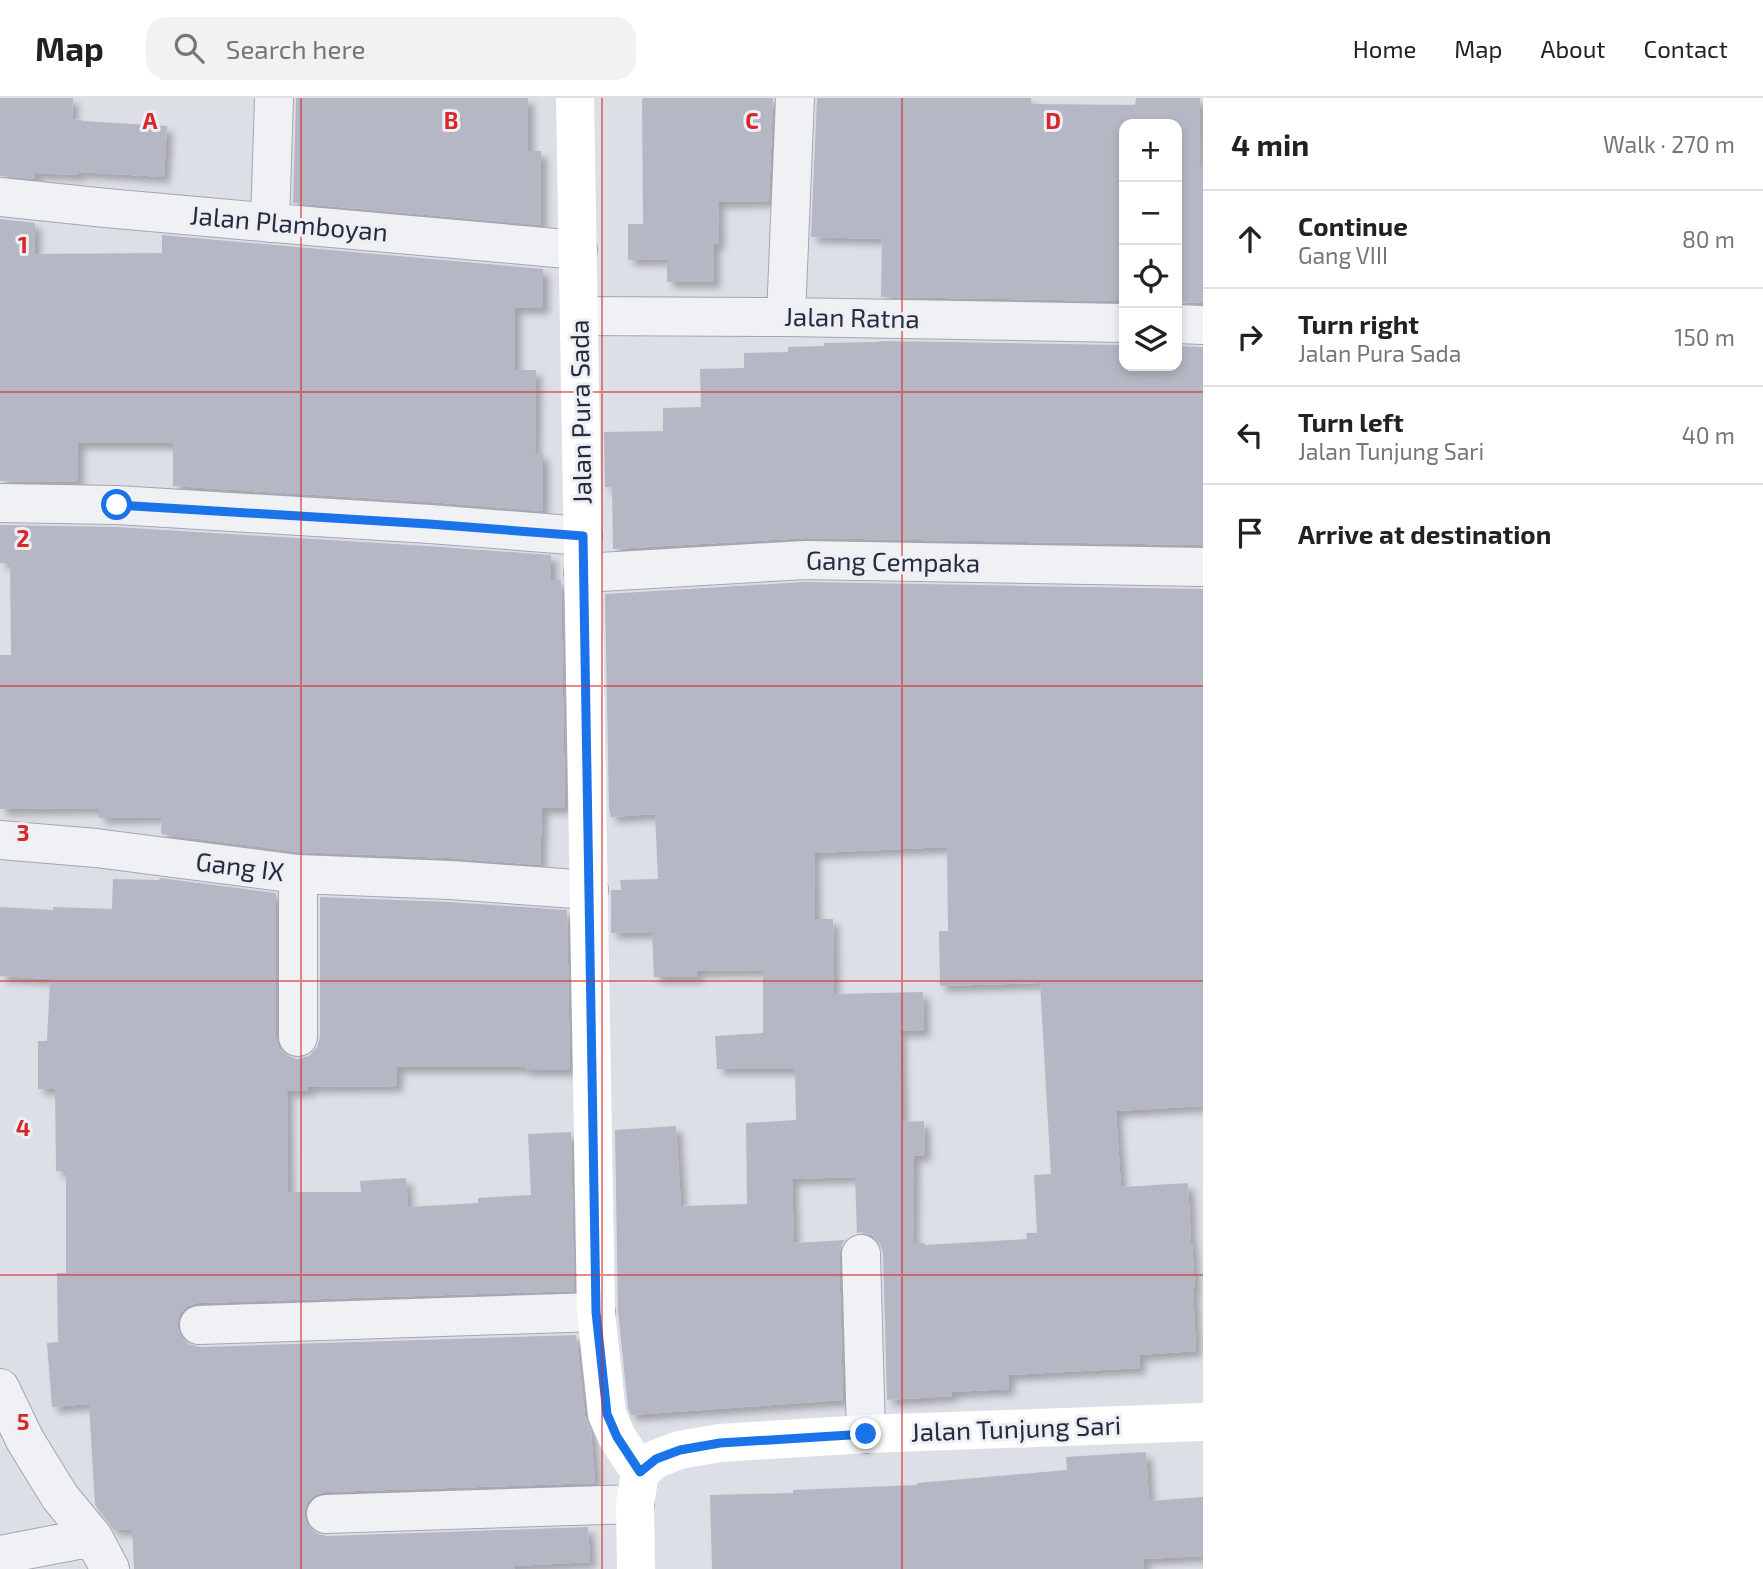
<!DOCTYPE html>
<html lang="en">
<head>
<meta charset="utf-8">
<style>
	body { margin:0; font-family:"Exo 2",sans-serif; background:#f2f2f2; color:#222 }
	.controls { position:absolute; right:21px; top:21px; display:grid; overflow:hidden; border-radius:14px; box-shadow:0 4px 10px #0003 }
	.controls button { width:63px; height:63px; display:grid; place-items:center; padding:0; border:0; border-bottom:2px solid #e0e0e0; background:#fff; color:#222; font:35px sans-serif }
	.stop { position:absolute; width:21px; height:21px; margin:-16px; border:5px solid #1a73e8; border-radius:50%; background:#fff }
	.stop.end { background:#1a73e8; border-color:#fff; box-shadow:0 2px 7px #0008 }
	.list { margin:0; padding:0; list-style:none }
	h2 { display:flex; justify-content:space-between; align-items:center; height:91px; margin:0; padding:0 28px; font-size:30px }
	h2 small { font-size:23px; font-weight:400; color:#767676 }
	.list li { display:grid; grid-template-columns:46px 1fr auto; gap:21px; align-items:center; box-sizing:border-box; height:98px; padding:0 28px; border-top:2px solid #e0e0e0 }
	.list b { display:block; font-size:26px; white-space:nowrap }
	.list p { margin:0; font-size:23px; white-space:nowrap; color:#767676 }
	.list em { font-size:23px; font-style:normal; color:#767676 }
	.icon { flex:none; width:38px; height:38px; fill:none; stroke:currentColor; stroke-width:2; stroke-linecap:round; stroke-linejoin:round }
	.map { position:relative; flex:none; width:1203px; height:1471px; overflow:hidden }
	header { display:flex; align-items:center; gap:42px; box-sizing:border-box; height:98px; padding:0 35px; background:#fff; border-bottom:2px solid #e0e0e0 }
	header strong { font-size:33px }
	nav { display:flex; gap:38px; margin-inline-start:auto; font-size:24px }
	.search { width:490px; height:63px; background:#f2f2f2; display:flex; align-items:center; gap:18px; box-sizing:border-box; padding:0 24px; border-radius:21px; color:#767676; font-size:26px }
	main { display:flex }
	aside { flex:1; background:#fff }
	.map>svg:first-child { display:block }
	.building { fill:#b5b8c4; fill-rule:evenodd; filter:url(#shadow) }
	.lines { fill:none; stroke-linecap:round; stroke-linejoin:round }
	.street-casing { stroke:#a3a5b1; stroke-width:40 }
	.street { stroke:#f0f1f5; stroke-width:38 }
	.secondary { stroke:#fff; stroke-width:38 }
	.route { stroke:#1a73e8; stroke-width:9 }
	.grid { fill:none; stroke:#d62828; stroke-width:2; stroke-opacity:0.55 }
	.labels { text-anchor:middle; stroke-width:6; stroke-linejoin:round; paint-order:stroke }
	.street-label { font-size:26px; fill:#272b3e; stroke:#edeff5 }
	.grid-label { font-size:23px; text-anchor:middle; font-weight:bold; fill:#d62828; stroke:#edeff5; stroke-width:6; stroke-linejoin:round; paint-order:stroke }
</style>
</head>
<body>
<header>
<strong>Map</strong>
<div class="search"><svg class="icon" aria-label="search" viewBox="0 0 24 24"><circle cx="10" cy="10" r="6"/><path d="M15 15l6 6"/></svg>Search here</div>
<nav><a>Home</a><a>Map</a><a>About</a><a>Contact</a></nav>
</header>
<main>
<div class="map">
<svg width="1203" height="1471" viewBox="0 0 1203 1471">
	<defs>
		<filter id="shadow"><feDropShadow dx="6" dy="6" stdDeviation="3.5" flood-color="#0004"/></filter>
	</defs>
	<rect width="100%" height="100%" fill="#dddfe7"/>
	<path class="building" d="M0,0H73L72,21L82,22V23L167,28L164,79L79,74V77L35,75V81L0,78Z
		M296,0H528V53H541V127L293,105Z
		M642,0H773L769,103L718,104L719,145L714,146V184H667V161L628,162V126H643Z
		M817,0H1031V6L1135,7L1136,0H1200L1199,69H1203V205L1177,204V26H1124V203L881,199L882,141L811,139Z
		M0,121L35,125V156L162,155V137L543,171V210H515V272H536L535,356H543V413L431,404L173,388V345H78V384L0,383Z
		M879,243L1124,247V268H1177V248L1203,249V447L805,440L613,451L612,389H605L604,334L663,333V310L701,309L700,271L744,270V255L788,254V249L824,248V245L879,244Z
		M0,427L116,429L428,448L551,457V482H561L565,710H542L540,767L451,760L300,754L161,736L162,719L99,720V710L0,711V557H11L10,465H0Z
		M805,484L1203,491V1008L1116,1013L1121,1089L1188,1085L1191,1145H1192L1195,1190H1193L1196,1253L1139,1257L1140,1270L1008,1277L1009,1291L952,1294V1298L887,1302L883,1155L880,1145L872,1137L861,1134L857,1135L855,1079L792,1081L794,1145L845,1142L842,1146L839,1157L843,1302L631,1317L628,1310L618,1213L615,1032L676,1028L681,1108L747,1106L746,1025L796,1022L795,971H717L715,938L763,935V872L697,873V879H654L652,834L611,835V792H621L620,782L658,781L655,716L611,719L609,711L605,496ZM947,749L948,833H939L940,888L1040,885L1051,1076L1034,1077L1037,1135H1026L1027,1141L925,1147L924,1145H913L914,1058L925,1057L924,1023L902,1024L900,933H924L923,894L834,896L833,821H815L814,755Z
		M160,780L276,795V939L279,950L288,958L297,961L309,958L317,949L320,939V799L449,804L567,812L570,972H525V969H397V988L308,989V993H287L288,1094H361L360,1083L406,1080L408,1109L478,1105V1100L531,1097L528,1036L571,1034L574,1193L198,1205L188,1208L180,1216L177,1228L181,1239L188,1246L200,1249L576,1237L585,1318L591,1334L595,1385L325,1394L315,1397L307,1405L304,1417L307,1427L315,1435L327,1438L588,1429L590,1464L515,1468V1471H134L132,1431L114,1432L95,1407L89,1306L52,1309L47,1245L58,1244L57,1175H66V1073H56L55,991H38V943H47L50,881L0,878V809L53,812V809L112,811L113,781L159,782Z
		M1146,1354L1149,1403L1203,1399V1458L1143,1461L1144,1471H712L710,1397L793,1395V1392L917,1387V1385L1067,1372L1066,1359Z"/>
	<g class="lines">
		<g class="street-casing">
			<path id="street" d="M0,99L106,110L578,152
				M270,125L274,0
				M580,218L786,219L1124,225
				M786,219L795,0
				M1177,226L1203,227
				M0,405L117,407L430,426L583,438
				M583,475L805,462L1203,469
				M0,742L96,750L298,776L450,782L589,792
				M298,939V776
				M861,1156L866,1336
				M199,1227L596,1214
				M0,1290L25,1342L60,1399L93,1439L110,1471
				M326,1416L635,1406
				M0,1457L93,1439"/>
		</g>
		<use href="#street" class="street"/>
		<path class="secondary" d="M575,0L596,1214L607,1316L617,1339L640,1374
			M636,1471L635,1406L640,1374L656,1361L679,1352L720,1345L866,1336L1203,1324"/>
	</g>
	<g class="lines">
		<path class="route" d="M117,407L429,426L583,438L596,1214L607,1316L617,1339L640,1374L656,1361L680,1352L720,1345L866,1336"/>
	</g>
	<path class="grid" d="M301,0V1471M602,0V1471M902,0V1471M0,294H1203M0,588H1203M0,883H1203M0,1177H1203"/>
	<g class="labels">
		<g class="street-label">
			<text transform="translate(289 126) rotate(5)" y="9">Jalan Plamboyan</text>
			<text transform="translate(852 220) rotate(1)" y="9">Jalan Ratna</text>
			<text transform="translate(581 314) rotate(-91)" y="9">Jalan Pura Sada</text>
			<text transform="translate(893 464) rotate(1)" y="9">Gang Cempaka</text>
			<text transform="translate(240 769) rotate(7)" y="9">Gang IX</text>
			<text transform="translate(1016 1331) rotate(-2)" y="9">Jalan Tunjung Sari</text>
		</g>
	</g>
	<g class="grid-label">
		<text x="150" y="31">A</text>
		<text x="451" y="31">B</text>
		<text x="752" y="31">C</text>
		<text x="1053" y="31">D</text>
		<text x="23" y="155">1</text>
		<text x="23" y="449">2</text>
		<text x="23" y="743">3</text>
		<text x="23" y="1038">4</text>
		<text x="23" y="1332">5</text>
	</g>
</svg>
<div class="controls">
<button>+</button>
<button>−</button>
<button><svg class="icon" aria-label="locate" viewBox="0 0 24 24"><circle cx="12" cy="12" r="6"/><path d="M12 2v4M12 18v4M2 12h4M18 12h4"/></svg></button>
<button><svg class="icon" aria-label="layers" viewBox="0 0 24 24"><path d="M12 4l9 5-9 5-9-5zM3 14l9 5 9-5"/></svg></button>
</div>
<div class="stop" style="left:117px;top:407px"></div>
<div class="stop end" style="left:866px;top:1336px"></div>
</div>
<aside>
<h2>4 min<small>Walk · 270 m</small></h2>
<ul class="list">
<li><svg class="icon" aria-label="ahead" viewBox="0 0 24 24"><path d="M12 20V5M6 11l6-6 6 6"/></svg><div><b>Continue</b><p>Gang VIII</p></div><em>80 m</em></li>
<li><svg class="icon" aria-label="right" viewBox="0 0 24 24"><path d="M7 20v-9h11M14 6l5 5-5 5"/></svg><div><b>Turn right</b><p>Jalan Pura Sada</p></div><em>150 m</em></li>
<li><svg class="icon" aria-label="left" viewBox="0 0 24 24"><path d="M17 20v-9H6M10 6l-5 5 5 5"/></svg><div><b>Turn left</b><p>Jalan Tunjung Sari</p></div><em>40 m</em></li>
<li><svg class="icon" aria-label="arrive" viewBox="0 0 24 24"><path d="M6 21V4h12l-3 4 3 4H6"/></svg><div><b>Arrive at destination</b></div></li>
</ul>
</aside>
</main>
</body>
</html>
